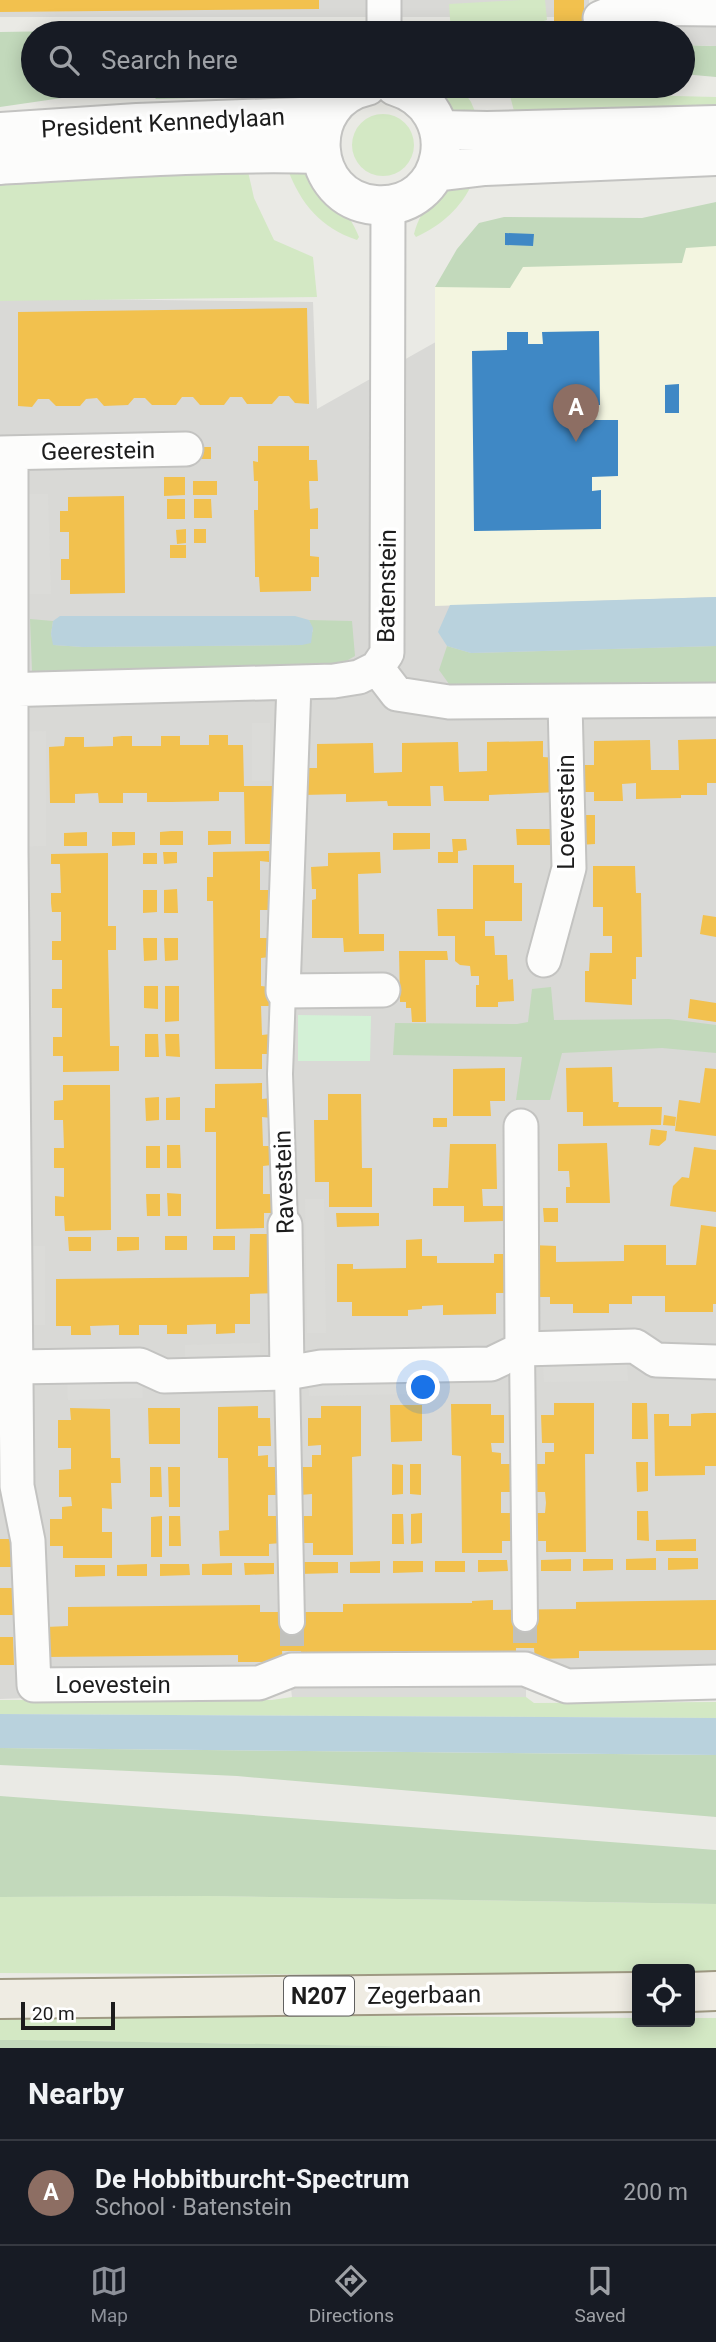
<!DOCTYPE html>
<html lang="en">
<head>
<meta charset="utf-8">
<style>
	body { margin:0; font-family:Roboto,sans-serif; background:#20242c; color:#f1f3f6 }
	.controls { position:absolute; right:21px; bottom:21px; display:grid; overflow:hidden; border-radius:7px; box-shadow:0 4px 18px #0003 }
	.controls button { width:63px; height:63px; display:grid; place-items:center; padding:0; border:0; border-bottom:2px solid #363941; background:#171b24; color:#f1f3f6; font:35px sans-serif }
	.scale { position:absolute; left:21px; bottom:18px; width:94px; box-sizing:border-box; padding-left:7px; border:4px solid #1c1c1c; border-top:0; font-size:19px; line-height:24px; white-space:nowrap; color:#1c1c1c; -webkit-text-stroke:5px #fff; paint-order:stroke }
	.you { position:absolute; left:424px; top:1388px; width:24px; height:24px; margin:-18px; border:5px solid #fff; border-radius:50%; background:#1a73e8; box-shadow:0 0 0 10px #1a73e833 }
	.badge { display:grid; place-items:center; width:46px; height:46px; border-radius:50%; background:#8c9099; color:#fff; font-size:23px; font-weight:700 }
	.pin { position:absolute; translate:-50% -58px; filter:drop-shadow(0 2px 4px #0008) }
	.pin::after { content:''; position:absolute; top:37px; width:24px; height:21px; background:inherit; clip-path:polygon(0 0,100% 0,50% 100%) }
	.list { margin:0; padding:0; list-style:none }
	h2 { display:flex; justify-content:space-between; align-items:center; height:91px; margin:0; padding:0 28px; font-size:30px }
	h2 small { font-size:23px; font-weight:400; color:#9ea1a6 }
	.list li { display:grid; grid-template-columns:46px 1fr auto; gap:21px; align-items:center; box-sizing:border-box; height:105px; padding:0 28px; border-top:2px solid #363941 }
	.list b { display:block; font-size:26px; white-space:nowrap }
	.list p { margin:0; font-size:23px; white-space:nowrap; color:#9ea1a6 }
	.list em { font-size:23px; font-style:normal; color:#9ea1a6 }
	.icon { flex:none; width:38px; height:38px; fill:none; stroke:currentColor; stroke-width:2; stroke-linecap:round; stroke-linejoin:round }
	.map { position:relative; flex:none; width:716px; height:2048px; overflow:hidden }
	.search { position:absolute; background:#171b24; box-shadow:0 4px 18px #0003; left:21px; right:21px; top:21px; height:77px; display:flex; align-items:center; gap:18px; box-sizing:border-box; padding:0 24px; border-radius:38px; color:#9ea1a6; font-size:26px }
	.sheet { height:196px; background:#171b24 }
	nav { display:flex; justify-content:space-around; align-items:center; box-sizing:border-box; height:98px; border-top:2px solid #363941; background:#171b24; font-size:19px; color:#9ea1a6 }
	nav a { display:grid; justify-items:center; gap:4px }
	nav .on { color:#8c9099 }
	.map>svg:first-child { display:block }
	.residential { fill:#d9d9d6 }
	.education { fill:#f3f5e0 }
	.grass { fill:#d3e8c4 }
	.forest { fill:#c2d9bb }
	.park { fill:#d3f1d6 }
	.parking { fill:#dbdbd8 }
	.water { fill:#b9d2dd }
	.homes { fill:#f2c14e }
	.schools { fill:#3f88c5 }
	.lines { fill:none; stroke-linecap:round; stroke-linejoin:round }
	.pedestrian-tunnel { stroke:#c1c1bd; stroke-width:24; stroke-dasharray:24 12; stroke-linecap:butt }
	.pedestrian-casing { stroke:#c3c3c1; stroke-width:28 }
	.minor-casing { stroke:#c3c3c1; stroke-width:37 }
	.tertiary-casing { stroke:#c3c3c1; stroke-width:42 }
	.primary-casing { stroke:#9f9983; stroke-width:42 }
	.pedestrian { stroke:#fcfcfb; stroke-width:24 }
	.minor { stroke:#fcfcfb; stroke-width:33 }
	.tertiary { stroke:#fcfcfb; stroke-width:38 }
	.primary { stroke:#efece3; stroke-width:38 }
	.labels { text-anchor:middle; stroke-width:7; stroke-linejoin:round; paint-order:stroke }
	.shield { fill:#fff; stroke:#606060; stroke-width:2 }
	.shield-label { font-size:23px; font-weight:bold; fill:#1c1c1c }
	.street-label { font-size:24px; fill:#1c1c1c; stroke:#fff }
</style>
</head>
<body>
<div class="map">
<svg width="716" height="2048" viewBox="0 0 716 2048">
	<rect width="100%" height="100%" fill="#eaeae5"/>
	<path class="residential" d="M0,0H589V17H0Z
		M0,298L313,302L317,409L457,330L716,320V1671L0,1699Z"/>
	<path class="education" d="M716,240V597L435,606V287L471,247Z"/>
	<path class="grass" d="M521,0H545L547,20L503,33H451L449,4Z
		M429,86H460L471,102L476,114H458L443,103Z
		M509,92L716,97V109L514,111Z
		M352 145a31 31 0 1 1 62 0a31 31 0 1 1-62 0Z
		M247,167L254,198L274,240L313,257L317,297L0,301V178Z
		M298,167C323,183 348,209 359,237L357,240C321,228 301,204 288,170Z
		M473,182C461,208 442,225 416,237L414,234C422,203 442,189 473,182Z
		M292,1697H526L534,1703L716,1702V1718L0,1714V1700H272Z
		M208,1896L716,1904V1976H690V1969H637V1976L0,1973V1897Z
		M0,2013L637,2018V2022H690V2018H716V2048H497L0,2040Z"/>
	<path class="forest" d="M315,27L316,33H33V86H265L261,96L156,99L144,86L0,107V32Z
		M683,45L716,46V77L683,74Z
		M716,202V246L686,248L682,263L523,267L510,288L435,287L457,249L479,223L504,217L642,218Z
		M30,619L53,621L51,634L54,645L83,647L302,645L313,631L309,620L352,621L355,656L334,668L32,671Z
		M447,646L471,653L716,646V691L449,684L439,670Z
		M551,987L554,1020L669,1019L716,1025V1053L662,1048L562,1053L550,1100H516L522,1057L393,1055L395,1023L517,1024L528,1022L532,989Z
		M0,1748L716,1755V1817L237,1776L0,1765Z
		M0,1796L716,1850V1904L208,1896L0,1897Z
		M0,2040H28L497,2048H0Z"/>
	<path class="park" d="M298,1015L371,1016L370,1061H298Z"/>
	<path class="parking" d="M627,19H716V46L683,45V33H626Z
		M0,494H48L51,594H0Z
		M252,723H270V781H252Z
		M46,731V846L0,847V732Z
		M305,1199H324L326,1333H307Z
		M26,1246H45V1325H26Z
		M260,1343V1362L185,1364V1345Z
		M627,1363L628,1381L544,1382L543,1365Z
		M420,1376V1394L309,1396L308,1378Z
		M142,1379L143,1398L68,1400L67,1381Z
		M290,1681L526,1682V1697H292Z"/>
	<path class="water" d="M716,597V646L471,653L447,646L438,632L450,605Z
		M60,616H295L309,620L313,628L311,643L302,645L83,647L53,645L51,634L53,621Z
		M0,1714L716,1718V1755L0,1748Z"/>
	<path class="homes" d="M0,0H319V9L0,12Z
		M554,0H584V21L554,22Z
		M307,308L309,404L295,403L289,396H279L272,404H247L242,397H230L224,405H200L193,397H182L176,405H152L145,398H134L128,405L104,406L97,398L86,399L80,406H56L49,399H38L32,407L18,406V312Z
		M258,446H309V460H317L318,481H309L310,509L318,508V529H310V556L319,557V577H311V591L260,592L259,577H255V567L254,510H258V481H254L253,461L258,462Z
		M192,447H211V459H192Z
		M164,477H185V495L164,496Z
		M193,481H217V495H193Z
		M124,496L125,593L70,594V580H61V559H69V532H60V511H68V497Z
		M167,499H185V519H167Z
		M194,499H211L212,518H194Z
		M186,529V543L177,544L176,530Z
		M194,529H206V543H194Z
		M170,545H186V558H170Z
		M209,735H228V745H243L244,786H272V844H245L244,792H219V801L171,802H147V793H123V803H99L98,793L75,794V803H50L49,747L64,746L65,737H84V747L113,746V737L122,736H132V746H161V736H180V745H209Z
		M716,739V783H707V795H681V798L636,799V783L622,784L623,801H594V792H580V765H594V741L650,740L651,770H679L678,740Z
		M543,741V757L558,758V792L489,795V801H444L443,786H430L431,806H388L387,801L346,802V794L303,795V768H317V744L373,743L374,773L402,772V743L458,742L459,772L487,771V742Z
		M579,815H595V844L579,845Z
		M516,829H560V845H517Z
		M171,831H183V845H160V832Z
		M208,831H231V844L208,845Z
		M87,832V846H64V833Z
		M112,832H135V845L112,846Z
		M393,833H430V849L393,850Z
		M452,839H466L467,850L458,851V863H438V852H453Z
		M269,851V862L260,861V890H269L270,900L269,910H260V938H270V957L261,958V986L270,987V1006H261L262,1035L271,1034V1054H262V1069H215L213,901H207V877H213V852Z
		M163,852H177V863L164,864Z
		M380,852L381,873L358,874L359,934H384V951L344,952L343,938H312V900L316,899V889H312L311,867L328,866V853Z
		M108,853V926H116V950H108L110,1046H119V1071L63,1072V1056H53V1037H62V1008H52V989H62V960H52V941H61V912H52L51,903V893H61L60,864H51V854Z
		M143,853H157V864H143Z
		M473,865H514V883H522V921H485V936H494L495,955H507L508,980L513,979L514,1001L498,1002V1007H476V985H479V976H471L470,966L460,965L455,961V936H438L437,909H473Z
		M593,866H635L636,893H641L642,957H636V979H632V1005L585,1002V971H589L590,953H612V936H603V907H593Z
		M177,889L178,913H164V890Z
		M143,890H157V912L143,913Z
		M703,915L716,917V937L700,934Z
		M143,938H157V960L144,961Z
		M164,938H178V960L165,961Z
		M399,951H447L448,960H425L426,1022H412L411,1008H406V1002H400Z
		M144,986H158V1009L144,1008Z
		M165,986H179V1021L165,1022Z
		M690,999L716,1003V1022L688,1018Z
		M145,1034H158L159,1057H145Z
		M165,1034H179L180,1057L166,1056Z
		M612,1067L613,1102H619L618,1107H662L661,1125L583,1126V1112H567L566,1068Z
		M505,1068V1101H490L491,1116H453V1069Z
		M705,1068L716,1069V1136L675,1131L679,1100L700,1103Z
		M262,1083V1099L271,1098L272,1118L262,1117L263,1146H272V1165L263,1166V1194H273V1213H264V1228L216,1229V1132H205V1108H215V1084Z
		M63,1085H110L111,1230L65,1231L64,1216H55V1196L64,1197V1168H54V1148H64L63,1120H54V1101L63,1100Z
		M328,1094H361L362,1168H372V1207H329V1182H315L314,1120H328Z
		M159,1097V1120L146,1121L145,1098Z
		M180,1097V1120H166V1098Z
		M664,1115L676,1117L675,1126L663,1125Z
		M433,1118H447V1127H433Z
		M651,1129L667,1131L666,1140L659,1146L649,1145Z
		M607,1143L610,1203H566V1187H570L569,1171H558V1144Z
		M450,1144H496L497,1189H482L483,1206H504V1221L464,1222V1206H433V1188H448Z
		M167,1145H180L181,1168H167Z
		M146,1146H160V1168H146Z
		M694,1147L716,1150V1212L670,1206L673,1186L682,1177L689,1178Z
		M167,1193L181,1194V1216H168Z
		M146,1194H160V1216H147Z
		M543,1208H558V1222H544Z
		M336,1213H379V1226L337,1227Z
		M701,1225L716,1227V1304H713V1312H665V1296H632V1304H609V1313H573V1304H550V1297H533L532,1245L556,1246V1262L624,1261V1245H666V1265H696Z
		M250,1234H278L279,1293L250,1294V1324H235V1333L216,1334V1324L187,1325V1334H167V1325H139V1335H119V1325L90,1326L91,1335H71V1326H56V1279L249,1277Z
		M165,1236H187V1250H165Z
		M213,1236H235V1250H213Z
		M68,1237H91V1251H69Z
		M117,1237H139V1250L117,1251Z
		M422,1239V1256H437V1263H494V1254H509L510,1293H496V1314L443,1315V1305L422,1306V1309L408,1310V1316H352V1302H337V1264H353V1269L406,1268V1240Z
		M554,1403H594V1454H585L586,1552H546V1541H533V1513H545L546,1503L545,1492H533V1464H545V1452H554V1443H542L541,1415H554Z
		M632,1403H647L648,1439H632Z
		M451,1404H491V1415H504V1443H491L492,1452L501,1453V1464H514V1492H501V1513H514V1541H502V1553H462L461,1456L452,1455Z
		M390,1405H422V1441L391,1442Z
		M258,1406V1418H270L271,1446H258V1456L268,1455V1467H281V1495H268V1516H281V1543L269,1544V1556H220L219,1531L229,1530L228,1458H218V1407Z
		M321,1406H361V1456L352,1457L353,1555H313V1543H300V1516H312V1494L300,1495L299,1467H312V1455H321V1445L308,1446V1418H321Z
		M70,1408L110,1409L111,1458H120L121,1483H111L112,1509L102,1508V1532H112V1558H63V1546H50V1519H62V1507L72,1506L71,1497H59V1470L71,1469V1448H58V1420H71Z
		M148,1408H180V1444H149Z
		M704,1413H716V1466H705V1475L655,1476L654,1414H669V1426H691V1414Z
		M636,1462H648V1491L637,1492Z
		M392,1464L403,1465V1494L392,1495Z
		M410,1464H421V1495L410,1494Z
		M150,1467H161L162,1497H150Z
		M168,1467H180V1507H169Z
		M637,1511H648L649,1541L637,1540Z
		M422,1513V1543L411,1544V1514Z
		M392,1514H403L404,1544H392Z
		M162,1516V1557H151V1517Z
		M169,1516H180L181,1546H169Z
		M0,1539H13V1567H0Z
		M696,1539V1551H656V1540Z
		M656,1558V1570H626V1559Z
		M668,1558H698V1569L668,1570Z
		M571,1559V1571H541V1560Z
		M583,1559H613V1570L583,1571Z
		M478,1560H507L508,1571L478,1572Z
		M380,1561V1573H350V1562Z
		M393,1561H423V1572L393,1573Z
		M435,1561H465V1572H435Z
		M300,1562H338V1573L300,1574Z
		M232,1563V1575H202V1564Z
		M244,1563H274V1574L245,1575Z
		M147,1564V1576H117V1565Z
		M160,1564H189L190,1575L160,1576Z
		M75,1565H105V1576L75,1577Z
		M0,1588H13V1615H0Z
		M493,1600V1610L576,1609V1602L716,1600V1650L579,1651V1658L535,1659L534,1648H516V1659H471V1652L346,1654L302,1661L301,1651H282L283,1662H238V1655L47,1657L46,1627L68,1626V1607L260,1605V1612H343V1604L472,1603V1601Z
		M0,1637H13L14,1665H0Z"/>
	<path class="schools" d="M505,233L534,234L533,246L505,245Z
		M599,331L600,405L591,406V420H618V476L592,477V491L601,490V529L474,531L472,351L507,350V332H528V344H543L542,332Z
		M679,384V413H665V385Z"/>
	<g class="lines">
		<path class="pedestrian-tunnel" d="M525,1619V1648
			M292,1622V1651"/>
		<g class="pedestrian-casing">
			<path id="pedestrian" d="M283,991L280,1074L285,1225
				M522,1349L525,1619
				M287,1373L292,1622"/>
		</g>
		<g class="minor-casing">
			<path id="minor" d="M600,18L624,8L716,9
				M384,33V0
				M0,453L186,449
				M11,453V852L17,1486L28,1541L34,1685L259,1683L292,1670L525,1669L567,1686L716,1682
				M377,668L397,694L449,702L716,700
				M294,684L283,991L383,990
				M0,690L334,681L359,677L377,668L387,653L388,205
				M544,960L569,868L565,702
				M521,1126L522,1349
				M285,1225L287,1373
				M16,1367L140,1365L164,1376L287,1373L321,1367L491,1364L522,1349L635,1346L656,1360L716,1362"/>
		</g>
		<g class="tertiary-casing">
			<path id="tertiary" d="M367,86C301,100 307,199 375,205C449,211 467,108 395,86
				M440,130L487,131L716,125
				M0,132L137,123L327,116
				M0,165C107,159 214,151 321,154
				M435,172L485,166L716,156"/>
		</g>
		<g class="primary-casing">
			<path id="primary" d="M690,1992L716,1991
				M0,1999L637,1992"/>
		</g>
		<use href="#pedestrian" class="pedestrian"/>
		<use href="#minor" class="minor"/>
		<use href="#tertiary" class="tertiary"/>
		<use href="#primary" class="primary"/>
	</g>
	<g class="labels">
		<rect class="shield" x="284" y="1976.5" width="70" height="39" rx="5"/>
		<g class="shield-label">
			<text x="319" y="2004">N207</text>
		</g>
		<g class="street-label">
			<text transform="translate(163 123) rotate(-3)" y="8">President Kennedylaan</text>
			<text transform="translate(98 451) rotate(-1)" y="8">Geerestein</text>
			<text transform="translate(387 586) rotate(-89)" y="8">Batenstein</text>
			<text transform="translate(566 812) rotate(-90)" y="8">Loevestein</text>
			<text transform="translate(284 1182) rotate(-92)" y="8">Ravestein</text>
			<text x="113" y="1693">Loevestein</text>
			<text transform="translate(424 1995) rotate(-1)" y="8">Zegerbaan</text>
		</g>
	</g>
</svg>
<div class="controls">
<button><svg class="icon" aria-label="locate" viewBox="0 0 24 24"><circle cx="12" cy="12" r="6"/><path d="M12 2v4M12 18v4M2 12h4M18 12h4"/></svg></button>
</div>
<div class="scale">20 m</div>
<div class="you"></div>
<div class="pin badge" style="left:576px;top:442px;background:#8d6e63">A</div>
<div class="search"><svg class="icon" aria-label="search" viewBox="0 0 24 24"><circle cx="10" cy="10" r="6"/><path d="M15 15l6 6"/></svg>Search here</div>
</div>
<section class="sheet">
<h2>Nearby<small></small></h2>
<ul class="list">
<li><span class="badge" style="background:#8d6e63">A</span><div><b>De Hobbitburcht-Spectrum</b><p>School · Batenstein</p></div><em>200 m</em></li>
</ul>
</section>
<nav>
<a class="on"><svg class="icon" aria-label="map" viewBox="0 0 24 24"><path d="M3 6l6-2 6 2 6-2v14l-6 2-6-2-6 2zM9 4v14M15 6v14"/></svg>Map</a>
<a><svg class="icon" aria-label="directions" viewBox="0 0 24 24"><path d="M12 3l9 9-9 9-9-9zM9 14v-3h6M13 9l2 2-2 2"/></svg>Directions</a>
<a><svg class="icon" aria-label="saved" viewBox="0 0 24 24"><path d="M7 4h10v16l-5-4-5 4z"/></svg>Saved</a>
</nav>
</body>
</html>
